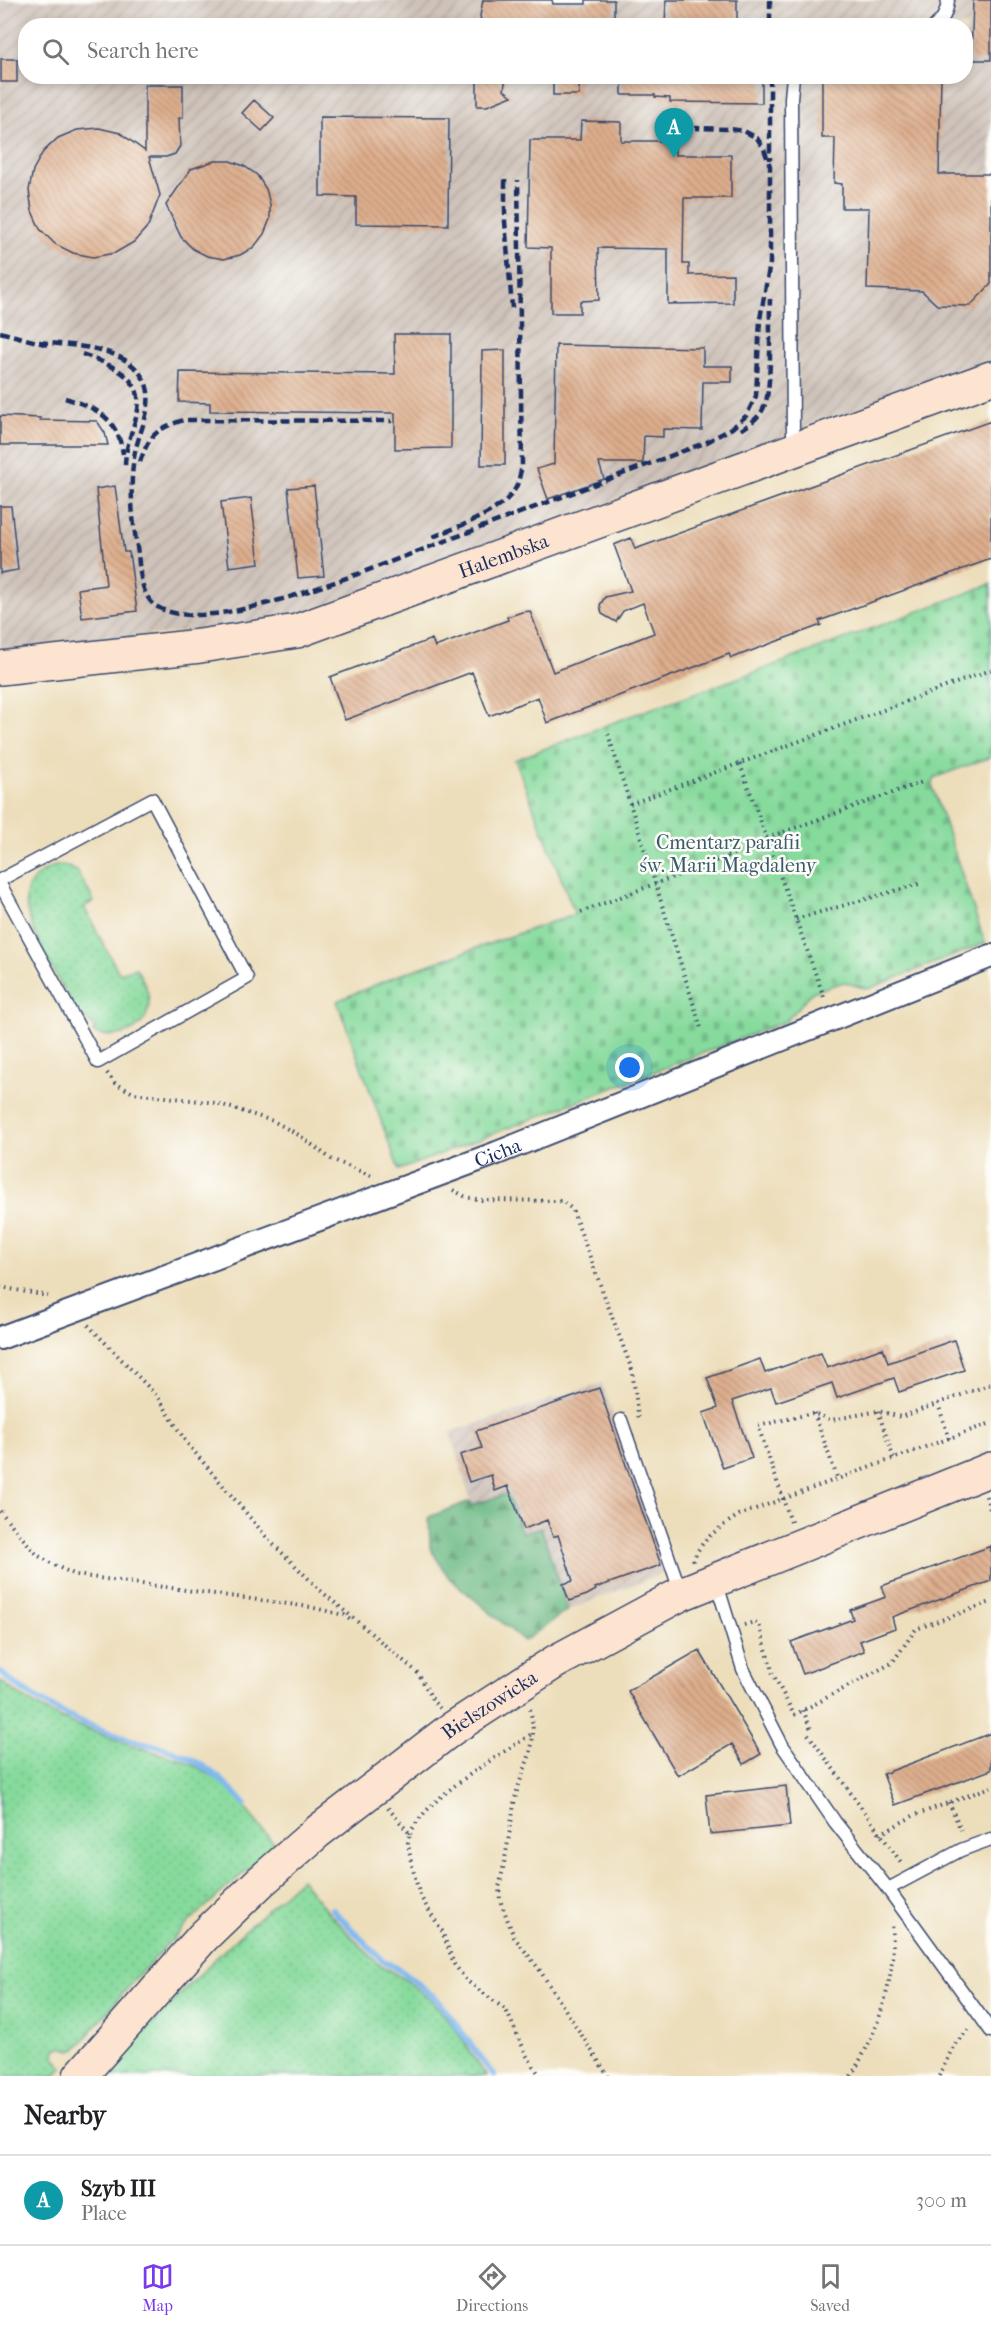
<!DOCTYPE html>
<html lang="en">
<head>
<meta charset="utf-8">
<style>
	body { margin:0; font-family:"IM FELL French Canon",serif; background:#f2f2f2; color:#202124 }
	.you { position:absolute; left:630px; top:1068px; width:21px; height:21px; margin:-15px; border:4px solid #fff; border-radius:50%; background:#1a73e8; box-shadow:0 0 0 9px #1a73e833 }
	.badge { display:grid; place-items:center; width:39px; height:39px; border-radius:50%; background:#7c3aed; color:#fff; font-size:20px; font-weight:700 }
	.pin { position:absolute; translate:-50% -50px; filter:drop-shadow(0 2px 3px #0008) }
	.pin::after { content:''; position:absolute; top:32px; width:21px; height:18px; background:inherit; clip-path:polygon(0 0,100% 0,50% 100%) }
	.list { margin:0; padding:0; list-style:none }
	h2 { display:flex; justify-content:space-between; align-items:center; height:78px; margin:0; padding:0 24px; font-size:26px }
	h2 small { font-size:20px; font-weight:400; color:#757577 }
	.list li { display:grid; grid-template-columns:39px 1fr auto; gap:18px; align-items:center; box-sizing:border-box; height:90px; padding:0 24px; border-top:2px solid #e0e0e0 }
	.list b { display:block; font-size:22px; white-space:nowrap }
	.list p { margin:0; font-size:20px; white-space:nowrap; color:#757577 }
	.list em { font-size:20px; font-style:normal; color:#757577 }
	.icon { flex:none; width:33px; height:33px; fill:none; stroke:currentColor; stroke-width:2; stroke-linecap:round; stroke-linejoin:round }
	.map { position:relative; flex:none; width:991px; height:2076px; overflow:hidden }
	.search { position:absolute; background:#fff; box-shadow:0 3px 9px #0003; left:18px; right:18px; top:18px; height:66px; display:flex; align-items:center; gap:15px; box-sizing:border-box; padding:0 21px; border-radius:24px; color:#757577; font-size:22px }
	.sheet { height:168px; background:#fff }
	nav { display:flex; justify-content:space-around; align-items:center; box-sizing:border-box; height:84px; border-top:2px solid #e0e0e0; background:#fff; font-size:16px; color:#757577 }
	nav a { display:grid; justify-items:center; gap:3px }
	nav .on { color:#7c3aed }
	.map>svg:first-child { display:block }
	.industrial { fill:url(#industrial-furrows); fill-rule:evenodd }
	.grass { fill:url(#grass-dots); stroke:#50847d; stroke-width:1.5 }
	.forest { fill:url(#forest-firs); stroke:#447471; stroke-width:1.5 }
	.cemetery { fill:url(#cemetery-stones); stroke:#50847d; stroke-width:1.5 }
	.lines { fill:none; stroke-linecap:round; stroke-linejoin:round }
	.stream { stroke:#7fb9f0; stroke-width:6 }
	.building { fill:url(#building-back-hatch) }
	.lane-casing { stroke:#3a496c; stroke-width:15 }
	.street-casing { stroke:#3a496c; stroke-width:26 }
	.secondary-casing { stroke:#3a496c; stroke-width:36 }
	.path { stroke:#3a496c; stroke-width:4; stroke-dasharray:1.5 4.5; stroke-linecap:butt }
	.lane { stroke:#fff; stroke-width:12 }
	.street { stroke:#fff; stroke-width:22 }
	.secondary { stroke:#fde4d1; stroke-width:33 }
	.rail { stroke:#1b2f5e; stroke-width:4.5; stroke-dasharray:9 4.5; stroke-linecap:butt }
	.labels { text-anchor:middle; stroke-width:5; stroke-linejoin:round; paint-order:stroke }
	.street-label { font-size:20px; fill:#1b2f5e; stroke:#fdfcf7 }
	.park-label { font-size:20px; fill:#365a6e; stroke:#fdfcf7 }
</style>
</head>
<body>
<div class="map">
<svg width="991" height="2076" viewBox="0 0 991 2076">
	<defs>
		<pattern id="industrial-furrows" width="10" height="10" patternUnits="userSpaceOnUse" patternTransform="scale(1.5)"><rect width="10" height="10" fill="#cec2b9"/><path d="M-1 1l2-2M0 10L10 0M9 11l2-2" fill="none" stroke="#b0a7a1"/></pattern>
		<pattern id="grass-dots" width="8" height="8" patternUnits="userSpaceOnUse" patternTransform="scale(1.5)"><rect width="8" height="8" fill="#86da9c"/><path d="M2 2h.1M6 6h.1" fill="none" stroke="#73bb89" stroke-width="1.8" stroke-linecap="round"/></pattern>
		<pattern id="forest-firs" width="22" height="20" patternUnits="userSpaceOnUse" patternTransform="scale(1.5)"><rect width="22" height="20" fill="#6cba84"/><path d="M5 1l3.5 6h-7zM16 11l3.5 6h-7z" fill="#58986f"/></pattern>
		<pattern id="cemetery-stones" width="16" height="16" patternUnits="userSpaceOnUse" patternTransform="scale(1.5)"><rect width="16" height="16" fill="#86da9c"/><path d="M2 7V4a2 2 0 0 1 4 0v3zM10 15v-3a2 2 0 0 1 4 0v3z" fill="#73bb89"/></pattern>
		<pattern id="building-back-hatch" width="6" height="6" patternUnits="userSpaceOnUse" patternTransform="scale(1.5)"><rect width="6" height="6" fill="#deae8c"/><path d="M-1 5l2 2M0 0l6 6M5-1l2 2" fill="none" stroke="#b38e76"/></pattern>
	</defs>
	<rect width="100%" height="100%" fill="#fdfcf7"/>
	<filter id="ink" filterUnits="userSpaceOnUse"><feTurbulence type="fractalNoise" baseFrequency=".0167" numOctaves="2"/><feDisplacementMap in="SourceGraphic" scale="12" xChannelSelector="R" yChannelSelector="G"/><feConvolveMatrix kernelMatrix="1 2 1 2 8 2 1 2 1" color-interpolation-filters="sRGB"/></filter>
	<filter id="wash" filterUnits="userSpaceOnUse"><feTurbulence type="fractalNoise" baseFrequency=".008" numOctaves="4" result="noise"/><feDisplacementMap in="SourceGraphic" scale="24" xChannelSelector="R" yChannelSelector="G"/><feGaussianBlur stdDeviation="1.35" result="paint"/><feColorMatrix in="noise" values="0 0 0 0 0 0 0 0 0 0 0 0 0 0 0 0 0 1.4 0 .05"/><feComposite in="paint" operator="in"/></filter>
	<g filter="url(#wash)">
		<rect width="100%" height="100%" fill="#eddebb"/>
		<path class="industrial" d="M0,0H991V365L282,621L0,652ZM26,26H966V76H26Z
			M602,1383L666,1572L568,1610L541,1527L522,1534L472,1505L450,1432Z"/>
		<path class="grass" d="M63,865L77,871L94,901L84,907L119,973L136,968C142,979 149,989 149,1002C149,1031 116,1042 93,1032L95,1028L82,1015L79,1016C63,987 26,930 26,899C26,888 33,878 42,872C49,868 55,865 63,865Z
			M0,1680C34,1710 83,1729 126,1743C158,1755 180,1755 211,1775C237,1793 255,1822 275,1845L193,1918L136,1978L76,2049L71,2051L62,2047L56,2049L55,2056L62,2067L55,2076H0Z
			M301,1879L329,1913L378,1964L406,1980L433,2001L454,2027L486,2076H106C166,2005 232,1940 301,1879Z"/>
		<path class="forest" d="M507,1494L522,1533L541,1527L568,1610L524,1641L449,1578L430,1548L429,1517L470,1501L472,1505Z"/>
		<path class="cemetery" d="M991,584V757L936,777L932,785L985,943L868,989L844,982L812,992L786,1021L399,1170L337,1001L399,975L575,914L515,760L636,714L761,670Z"/>
		<g class="lines">
			<path class="stream" d="M0,1672C34,1702 75,1721 118,1736C138,1743 161,1745 180,1754C207,1765 227,1783 245,1804
				M332,1909L382,1960L406,1974L438,2000L494,2076"/>
		</g>
		<g id="blocks">
			<path class="building" d="M483,0H552L553,4H586V0H614V26H482L480,16Z
				M666,0H737V26H665Z
				M973,0H991V60H971Z
				M1,59H17V82H1Z
				M477,76H506L504,90L512,96L487,106H477Z
				M553,76H579V95H553Z
				M622,76H762V103L670,102V98L655,97V95H622Z
				M822,76H941L939,174H991V284L970,306L937,305L922,291L867,289L869,208H842V184L834,183L835,138H822Z
				M145,85H183V118H179L180,146L175,154L166,157H149L160,195L148,226L134,242L115,253L93,257L73,253L55,244L40,229L32,211L29,190L33,170L43,152L58,138L77,130L99,128L120,133L145,151Z
				M254,100L274,118L262,131L242,113Z
				M320,117L449,118L448,225L356,224V197L320,196Z
				M581,121L621,122V141H675V155H731V198H684L683,264H689V275L733,274V303L668,304V249L598,248L599,300L580,301V313H551V248L528,247L530,140H580Z
				M214,161H230L244,166L257,175L266,189L270,204V219L264,234L254,247L240,255L224,259L207,256L193,249L181,237L166,205L191,169Z
				M394,334H451V448L395,449V413L210,411V403L179,402L180,372L395,374Z
				M556,345L703,348V366H732V382H703L702,430L663,429V437L644,436L643,463H599L604,479L548,499L537,469L554,464Z
				M505,350V465H481L482,351Z
				M0,416L40,418V420L97,421L105,433L108,445H0Z
				M991,421V559L819,621L821,625L748,652L731,658L729,654L547,723L538,697L489,716L472,672L345,720L330,677L432,639L435,647L508,620L507,617L522,612L530,611L553,672L654,633L643,603L623,611L616,622L602,614L600,605L605,597L631,591L614,545L631,538L635,549Z
				M115,486L124,552H129L137,611L82,618L78,589L106,585L96,489Z
				M314,486L324,576L298,578L288,488Z
				M251,498L259,563L229,567L221,502Z
				M0,506H11L18,570L0,573Z
				M954,1340L964,1370L899,1392L894,1378L837,1398L832,1383L776,1402L771,1388L732,1401L752,1458L723,1468L703,1413L718,1408L707,1378L760,1359L765,1373L821,1353L827,1368L883,1348L888,1363Z
				M599,1388L661,1565L595,1588L596,1590L587,1595L569,1601L563,1584L573,1581L558,1535L553,1537L547,1520L524,1529L508,1486L495,1491L491,1475L469,1482L460,1455L482,1448L476,1431Z
				M991,1546V1581L892,1617L895,1628L860,1641L864,1651L803,1674L791,1642L853,1619L850,1610L886,1597L882,1586Z
				M699,1650L761,1754L744,1764L732,1744L678,1776L628,1691Z
				M991,1733V1770L895,1805L883,1774Z
				M786,1786L790,1826L710,1834L706,1795Z"/>
		</g>
	</g>
	<g filter="url(#ink)">
		<use href="#blocks" fill-opacity="0" stroke="#3a496c" stroke-width="1.5"/>
		<g class="lines">
			<g class="lane-casing">
				<path id="lane" d="M935,26C944,20 947,11 948,0
					M793,76L791,98L793,436L798,446
					M0,880L152,799L247,978L98,1062L0,884
					M621,1420L681,1593
					M716,1581L743,1669L782,1745L835,1822L888,1889L991,2031
					M888,1889L961,1850L991,1839"/>
			</g>
			<g class="street-casing">
				<g id="street">
					<path id="s1" d="M0,1338L497,1153L991,956"/>
				</g>
			</g>
			<g class="secondary-casing">
				<g id="secondary">
					<path id="s2" d="M0,668L200,646L297,631L991,378"/>
					<path id="s3" d="M80,2076L203,1937L259,1883L316,1833L450,1730L555,1662L681,1594L991,1469"/>
				</g>
			</g>
			<path class="path" d="M608,734L702,1031
				M740,764L825,1000
				M630,804L991,670
				M767,838L925,781
				M581,912L768,841
				M796,919L919,884
				M107,1073L115,1083L133,1093L216,1103L273,1121L299,1135L331,1159L374,1177
				M453,1190L466,1197L481,1200L562,1201L572,1209L632,1370L639,1420
				M0,1287L48,1296
				M88,1325L158,1397L186,1442L269,1540L321,1591L418,1673L434,1702L440,1708
				M938,1403L949,1439
				M878,1411L894,1460
				M814,1413L838,1480
				M986,1496L991,1513
				M0,1511L37,1555L58,1567L76,1575L310,1607L344,1615L353,1622
				M791,1522L758,1426L813,1413L831,1420L878,1411L901,1417L991,1384
				M693,1561C701,1539 719,1528 739,1515L991,1423
				M744,1625L755,1622L759,1624L773,1674L794,1715L892,1663L916,1629L991,1602
				M530,1709C540,1752 521,1766 514,1804C510,1832 505,1860 499,1888L500,1900L514,1937L539,1969L608,2076
				M803,1710L812,1732
				M808,1734L903,1865
				M949,1802L961,1830
				M388,1808L410,1834L408,1843L411,1862L420,1896L442,1931L454,1964L467,1981L506,2010L527,2056L540,2076
				M410,1834C426,1797 499,1756 533,1733
				M880,1834L913,1816L991,1787
				M851,2076C879,2030 897,1977 892,1923
				M939,2076L954,2045L971,2027"/>
			<use href="#lane" class="lane"/>
			<use href="#street" class="street"/>
			<use href="#secondary" class="secondary"/>
			<path class="rail" d="M770,0V26
				M770,76V160
				M505,179V221L512,308
				M0,332L48,345
				M39,342C72,346 124,345 143,378C157,401 140,428 135,452C129,483 132,516 137,547C140,565 139,595 156,606C199,634 313,589 358,574L707,442L732,428L746,416L756,396L760,319L770,263V166L764,149L757,138L744,131L731,129L695,128
				M82,354C115,366 150,380 135,421C130,437 125,450 125,467
				M65,398C97,408 117,417 123,454
				M741,430C750,424 760,417 764,407C773,387 769,324 770,299
				M140,462C149,435 157,428 184,420L392,421
				M433,537C458,526 506,512 517,485C519,480 520,473 522,467L518,180"/>
		</g>
	</g>
	<g class="labels">
		<g class="street-label">
			<text dy="7" stroke="none"><textPath href="#s2" startOffset="519">Halembska</textPath></text>
			<text dy="7" stroke="none"><textPath href="#s1" startOffset="531">Cicha</textPath></text>
			<text dy="7" stroke="none"><textPath href="#s3" startOffset="555">Bielszowicka</textPath></text>
		</g>
		<g class="park-label">
			<text x="728" y="849">Cmentarz parafii<tspan x="728" dy="23">św. Marii Magdaleny</tspan></text>
		</g>
	</g>
</svg>
<div class="you"></div>
<div class="pin badge" style="left:674px;top:158px;background:#0f9aa8">A</div>
<div class="search"><svg class="icon" aria-label="search" viewBox="0 0 24 24"><circle cx="10" cy="10" r="6"/><path d="M15 15l6 6"/></svg>Search here</div>
</div>
<section class="sheet">
<h2>Nearby<small></small></h2>
<ul class="list">
<li><span class="badge" style="background:#0f9aa8">A</span><div><b>Szyb III</b><p>Place</p></div><em>300 m</em></li>
</ul>
</section>
<nav>
<a class="on"><svg class="icon" aria-label="map" viewBox="0 0 24 24"><path d="M3 6l6-2 6 2 6-2v14l-6 2-6-2-6 2zM9 4v14M15 6v14"/></svg>Map</a>
<a><svg class="icon" aria-label="directions" viewBox="0 0 24 24"><path d="M12 3l9 9-9 9-9-9zM9 14v-3h6M13 9l2 2-2 2"/></svg>Directions</a>
<a><svg class="icon" aria-label="saved" viewBox="0 0 24 24"><path d="M7 4h10v16l-5-4-5 4z"/></svg>Saved</a>
</nav>
</body>
</html>
